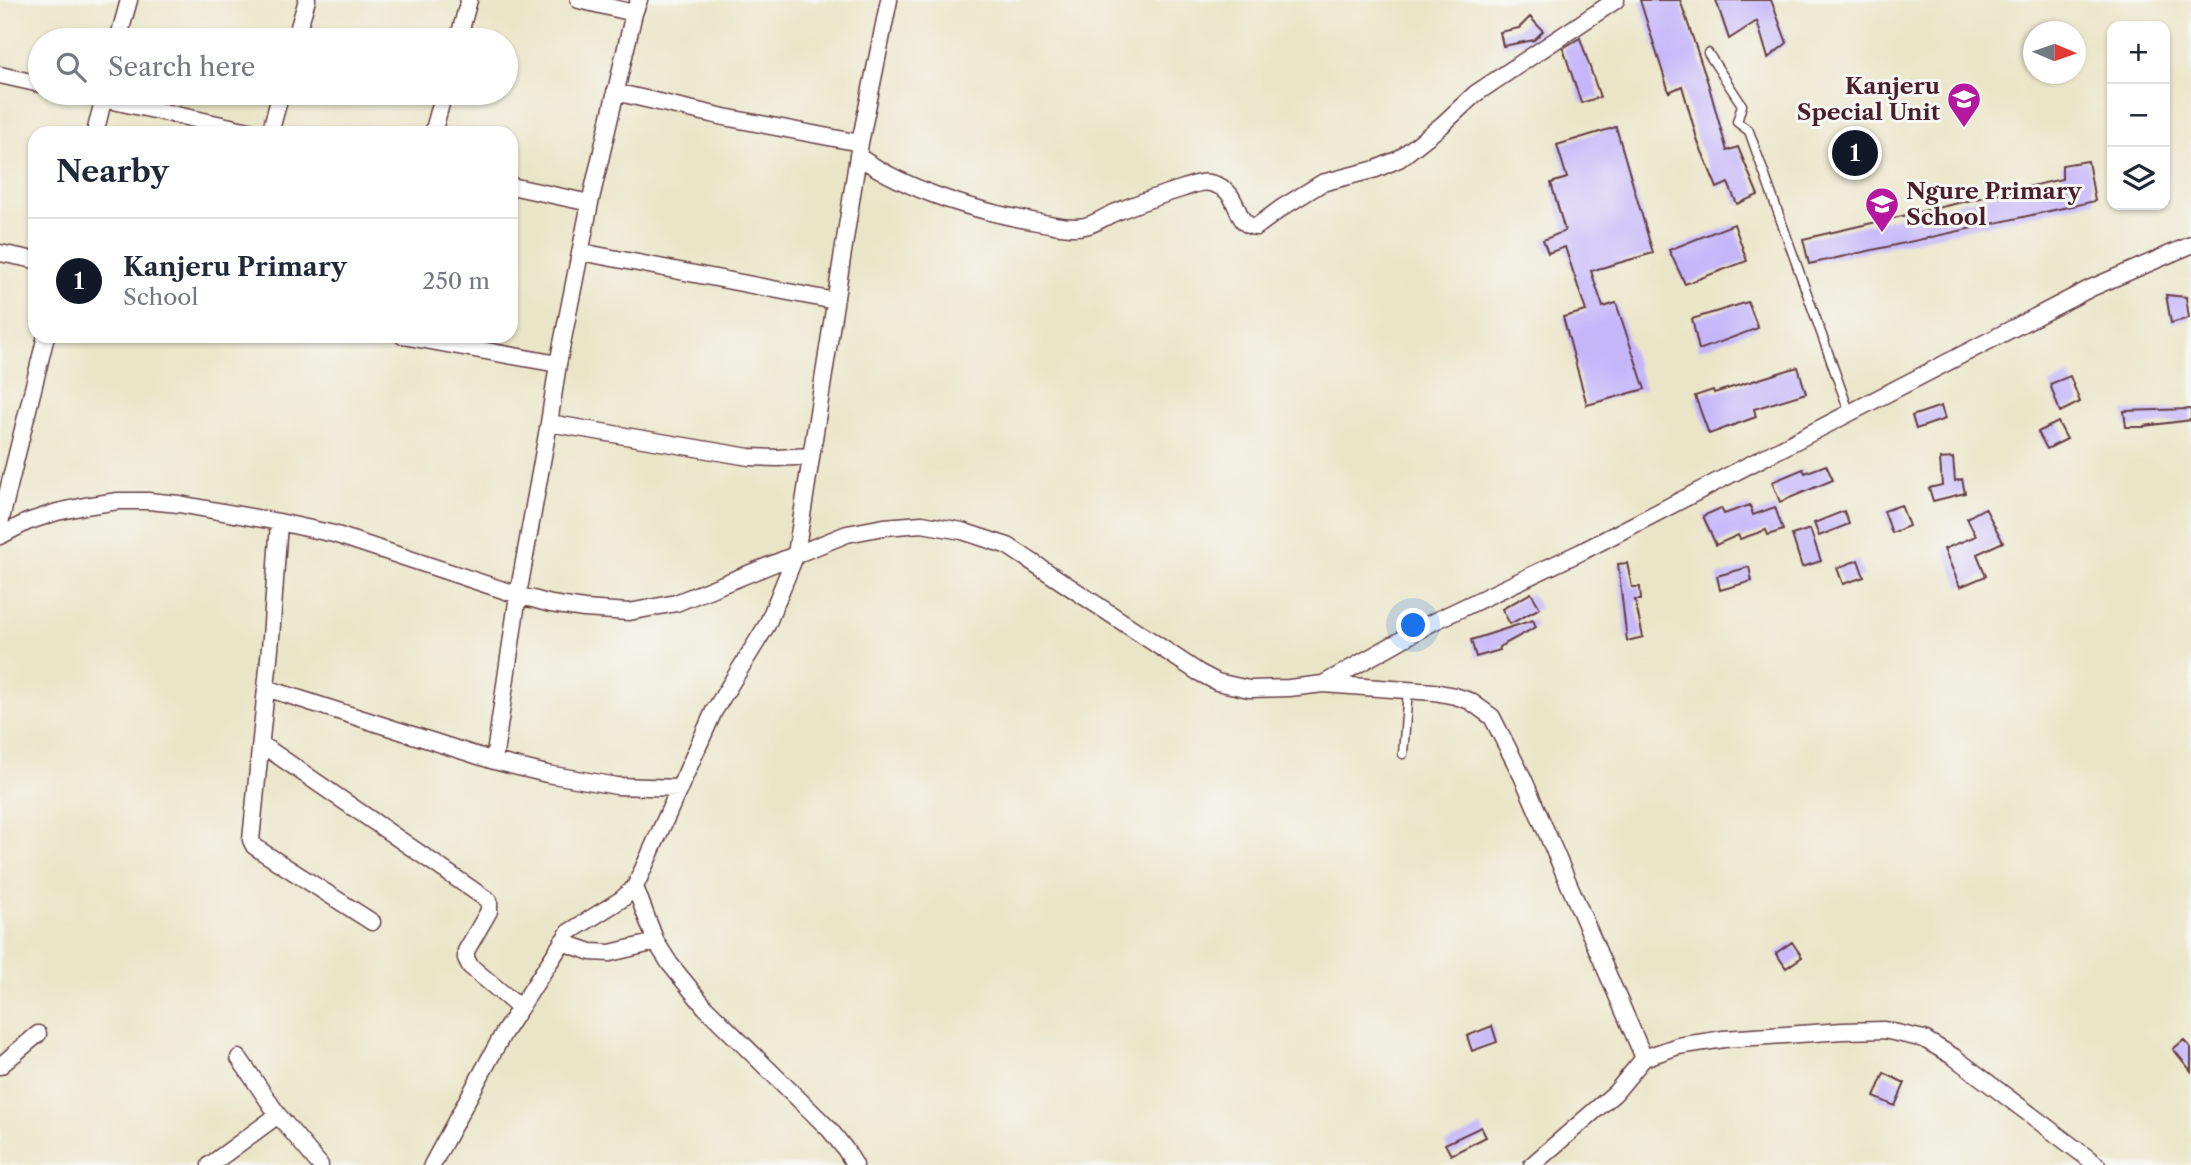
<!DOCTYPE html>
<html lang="en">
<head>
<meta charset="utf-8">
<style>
	body { margin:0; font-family:"Libre Caslon Text",serif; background:#f2f2f3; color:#1f2937 }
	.controls { position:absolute; right:21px; top:21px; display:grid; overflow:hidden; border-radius:14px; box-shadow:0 2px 5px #0004 }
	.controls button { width:63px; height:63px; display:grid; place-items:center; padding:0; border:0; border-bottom:2px solid #e0e1e3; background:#fff; color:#1f2937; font:35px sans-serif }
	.compass { position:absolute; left:2023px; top:21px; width:63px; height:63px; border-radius:50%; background:#fff; box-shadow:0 2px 5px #0004; rotate:92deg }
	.you { position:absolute; left:1414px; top:626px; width:24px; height:24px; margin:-18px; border:5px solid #fff; border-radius:50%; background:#1a73e8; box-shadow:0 0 0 10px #1a73e833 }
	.badge { display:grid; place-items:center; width:46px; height:46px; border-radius:50%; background:#111827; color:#fff; font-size:23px; font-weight:700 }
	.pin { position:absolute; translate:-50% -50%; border:4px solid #fff; box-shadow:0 2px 7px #0006 }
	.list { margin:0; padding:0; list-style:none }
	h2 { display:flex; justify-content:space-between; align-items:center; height:91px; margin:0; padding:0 28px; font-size:30px }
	h2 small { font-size:23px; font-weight:400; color:#747a83 }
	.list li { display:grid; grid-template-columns:46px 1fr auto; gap:21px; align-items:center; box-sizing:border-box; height:126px; padding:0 28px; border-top:2px solid #e0e1e3 }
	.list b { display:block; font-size:26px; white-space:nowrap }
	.list p { margin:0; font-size:23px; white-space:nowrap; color:#747a83 }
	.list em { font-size:23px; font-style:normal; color:#747a83 }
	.icon { flex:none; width:38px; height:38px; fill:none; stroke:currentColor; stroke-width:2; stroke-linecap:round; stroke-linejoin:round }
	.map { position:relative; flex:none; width:2191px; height:1165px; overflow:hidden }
	.search { position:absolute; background:#fff; box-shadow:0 2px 5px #0004; left:28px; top:28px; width:490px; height:77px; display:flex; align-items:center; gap:18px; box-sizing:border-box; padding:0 24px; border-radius:38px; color:#747a83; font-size:26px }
	.panel { position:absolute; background:#fff; box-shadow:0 2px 5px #0004; left:28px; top:126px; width:490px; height:217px; border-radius:21px }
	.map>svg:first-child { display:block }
	.building { fill:#c5b6fa }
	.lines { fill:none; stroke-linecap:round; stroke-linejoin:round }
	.lane-casing { stroke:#623d43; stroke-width:11 }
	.street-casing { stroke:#623d43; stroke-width:19 }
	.lane { stroke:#fff; stroke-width:8 }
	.street { stroke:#fff; stroke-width:16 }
	.labels { text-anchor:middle; stroke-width:6; stroke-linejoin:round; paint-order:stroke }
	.poi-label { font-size:23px; font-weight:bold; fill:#4a1f2b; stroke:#f6f6f2; text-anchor:end }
</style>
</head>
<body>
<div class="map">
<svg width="2191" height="1165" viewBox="0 0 2191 1165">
	<rect width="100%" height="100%" fill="#f6f6f2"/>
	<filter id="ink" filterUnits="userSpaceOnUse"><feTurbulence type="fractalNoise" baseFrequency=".0143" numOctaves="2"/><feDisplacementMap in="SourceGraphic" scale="14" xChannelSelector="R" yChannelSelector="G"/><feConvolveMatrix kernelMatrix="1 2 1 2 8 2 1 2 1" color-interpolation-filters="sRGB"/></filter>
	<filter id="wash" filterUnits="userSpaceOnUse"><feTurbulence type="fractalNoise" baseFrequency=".00686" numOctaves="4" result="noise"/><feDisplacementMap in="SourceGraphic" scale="28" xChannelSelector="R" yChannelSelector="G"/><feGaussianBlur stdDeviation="1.57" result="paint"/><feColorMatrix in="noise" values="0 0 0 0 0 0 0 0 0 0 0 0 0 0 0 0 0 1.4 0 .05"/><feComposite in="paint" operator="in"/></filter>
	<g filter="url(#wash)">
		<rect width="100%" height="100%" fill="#ebe5c8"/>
		<g id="blocks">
			<path class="building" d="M1640,0H1680L1708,83L1727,151L1738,147L1758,195L1737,204L1728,183L1717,188L1698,142L1682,86L1669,92Z
				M1716,0H1771L1787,43L1768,58L1757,21L1729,39Z
				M1530,17L1543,31L1534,40L1503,46L1500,32L1519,28Z
				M1580,38L1600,97L1581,103L1563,48Z
				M1616,127L1653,253L1591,271L1603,307L1616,303L1645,389L1587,405L1563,317L1586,311L1565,247L1548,253L1543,240L1565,231L1551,183L1567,178L1557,145Z
				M2088,161L2095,201L1809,264L1803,239L2062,179V165Z
				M1734,224L1747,261L1685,284L1669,250Z
				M2166,295L2186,297L2189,318L2171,323Z
				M1748,302L1758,328L1699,350L1692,319Z
				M1798,367L1806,393L1754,409L1756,417L1709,434L1695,396L1713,390L1714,393Z
				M2070,376L2080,402L2060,412L2050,384Z
				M1941,406L1945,419L1916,429L1912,416Z
				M2191,409V420L2144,426V427H2126L2124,411Z
				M2058,422L2067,439L2047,449L2038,432Z
				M1953,458L1955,481L1962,479L1965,493L1933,501L1929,488L1942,485L1940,459Z
				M1826,465L1833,480L1780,502L1772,482L1803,469L1805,473Z
				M1750,505L1753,515L1775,507L1783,530L1768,535L1766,530L1740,539L1738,535L1716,545L1703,516L1721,508L1724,514Z
				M1901,505L1909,526L1892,533L1884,511Z
				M1985,508L2003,542L1977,554L1986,576L1960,587L1944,549L1976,536L1967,518Z
				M1844,511L1849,524L1819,536L1814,523Z
				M1810,529L1821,561L1802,567L1792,535Z
				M1858,560L1864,577L1843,584L1837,568Z
				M1627,563L1632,587H1640L1641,600H1635L1643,637L1627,641L1618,564Z
				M1749,567L1752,581L1720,590L1717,576Z
				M1531,593L1540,608L1510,624L1502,609Z
				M1533,620L1536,627L1499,647L1500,650L1476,657L1471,640Z
				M1792,942L1802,957L1786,968L1776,953Z
				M1492,1026L1497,1042L1472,1051L1467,1036Z
				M2184,1040L2191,1048V1071L2173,1049Z
				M1884,1073L1905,1083L1895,1106L1874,1097Z
				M1481,1127L1486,1137L1451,1155L1445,1144Z"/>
		</g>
	</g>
	<g filter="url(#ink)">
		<use href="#blocks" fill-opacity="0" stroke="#623d43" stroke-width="2"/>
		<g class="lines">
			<g class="lane-casing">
				<path id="lane" d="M1708,53L1742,105L1737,122L1749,131L1850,414
					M1403,754L1408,690"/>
			</g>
			<g class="street-casing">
				<path id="street" d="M579,0L634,13
					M118,40L129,0
					M295,40L307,0
					M458,40L469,0
					M0,75L40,84
					M615,92L724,117L860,143
					M77,93L258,133
					M95,133L105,93
					M270,133L281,93
					M433,133L444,93
					M858,156C909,192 982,213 1043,223C1057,225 1071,229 1085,226C1095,224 1104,217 1114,213C1137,203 1161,195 1184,188C1192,185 1202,181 1210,183C1244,190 1231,225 1256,227L1283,207L1322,183L1376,169L1399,159L1442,125L1475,94L1616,0
					M511,186L590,203
					M581,252L835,301
					M0,253L35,260
					M403,336L558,364
					M549,423L749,457L777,458L811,456
					M279,522L271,638L251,840L254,846L264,853L372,922
					M0,523L46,336
					M0,536L27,522L57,512L85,506L118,501H148L179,504L279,522L334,534L518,595L551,604L584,609L629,612L676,603L847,534L884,527L922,524L962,531L1008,546L1198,672L1217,682L1249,689L1289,688L1323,684L1435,621L1581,552L2091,288L2191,245
					M1323,684L1434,692L1455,696L1470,701L1492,717L1523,778L1644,1058
					M266,688L494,761L547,774L617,786L679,788
					M261,744L489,901V911L466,951V958L470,966L520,1008
					M494,761L518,595L549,423L558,364L590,203L634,13L639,0
					M635,887L656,942L670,964L705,1007L830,1130L845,1149L855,1165
					M562,942L591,952L610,953L656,942
					M239,1058L278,1115
					M0,1066L38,1034
					M210,1165L278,1115L320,1165
					M432,1165L503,1034L569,932L622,899L635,887L714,711L767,625L796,554L860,143L889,0
					M1532,1165L1615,1093L1644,1058L1678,1046L1724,1039L1843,1031L1884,1030L1924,1039L1954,1057L2097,1165"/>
			</g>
			<use href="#lane" class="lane"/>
			<use href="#street" class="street"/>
		</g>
	</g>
	<defs>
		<g id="school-pin" transform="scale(1.75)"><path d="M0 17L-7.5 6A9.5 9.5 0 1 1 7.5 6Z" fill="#b5179e" stroke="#f6f6f2"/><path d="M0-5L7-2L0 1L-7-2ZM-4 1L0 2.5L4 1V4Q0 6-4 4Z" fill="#fff"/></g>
	</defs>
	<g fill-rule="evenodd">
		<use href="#school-pin" x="1964" y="99"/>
		<use href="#school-pin" x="1882" y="204"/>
	</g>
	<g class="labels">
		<g class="poi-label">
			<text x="1940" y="94">Kanjeru<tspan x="1940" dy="26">Special Unit</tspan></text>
			<text x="1906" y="199" text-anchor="start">Ngure Primary<tspan x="1906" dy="26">School</tspan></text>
		</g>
	</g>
</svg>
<div class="controls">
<button>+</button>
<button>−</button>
<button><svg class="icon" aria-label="layers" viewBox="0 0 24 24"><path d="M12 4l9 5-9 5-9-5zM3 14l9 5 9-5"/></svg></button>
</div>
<svg class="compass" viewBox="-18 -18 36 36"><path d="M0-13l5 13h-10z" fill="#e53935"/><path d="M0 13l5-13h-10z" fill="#747a83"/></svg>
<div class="you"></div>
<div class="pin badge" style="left:1855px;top:153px">1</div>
<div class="search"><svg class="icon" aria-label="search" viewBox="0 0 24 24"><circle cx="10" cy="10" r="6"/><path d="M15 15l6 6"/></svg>Search here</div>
<section class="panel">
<h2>Nearby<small></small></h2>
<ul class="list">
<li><span class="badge">1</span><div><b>Kanjeru Primary</b><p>School</p></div><em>250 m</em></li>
</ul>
</section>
</div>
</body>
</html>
